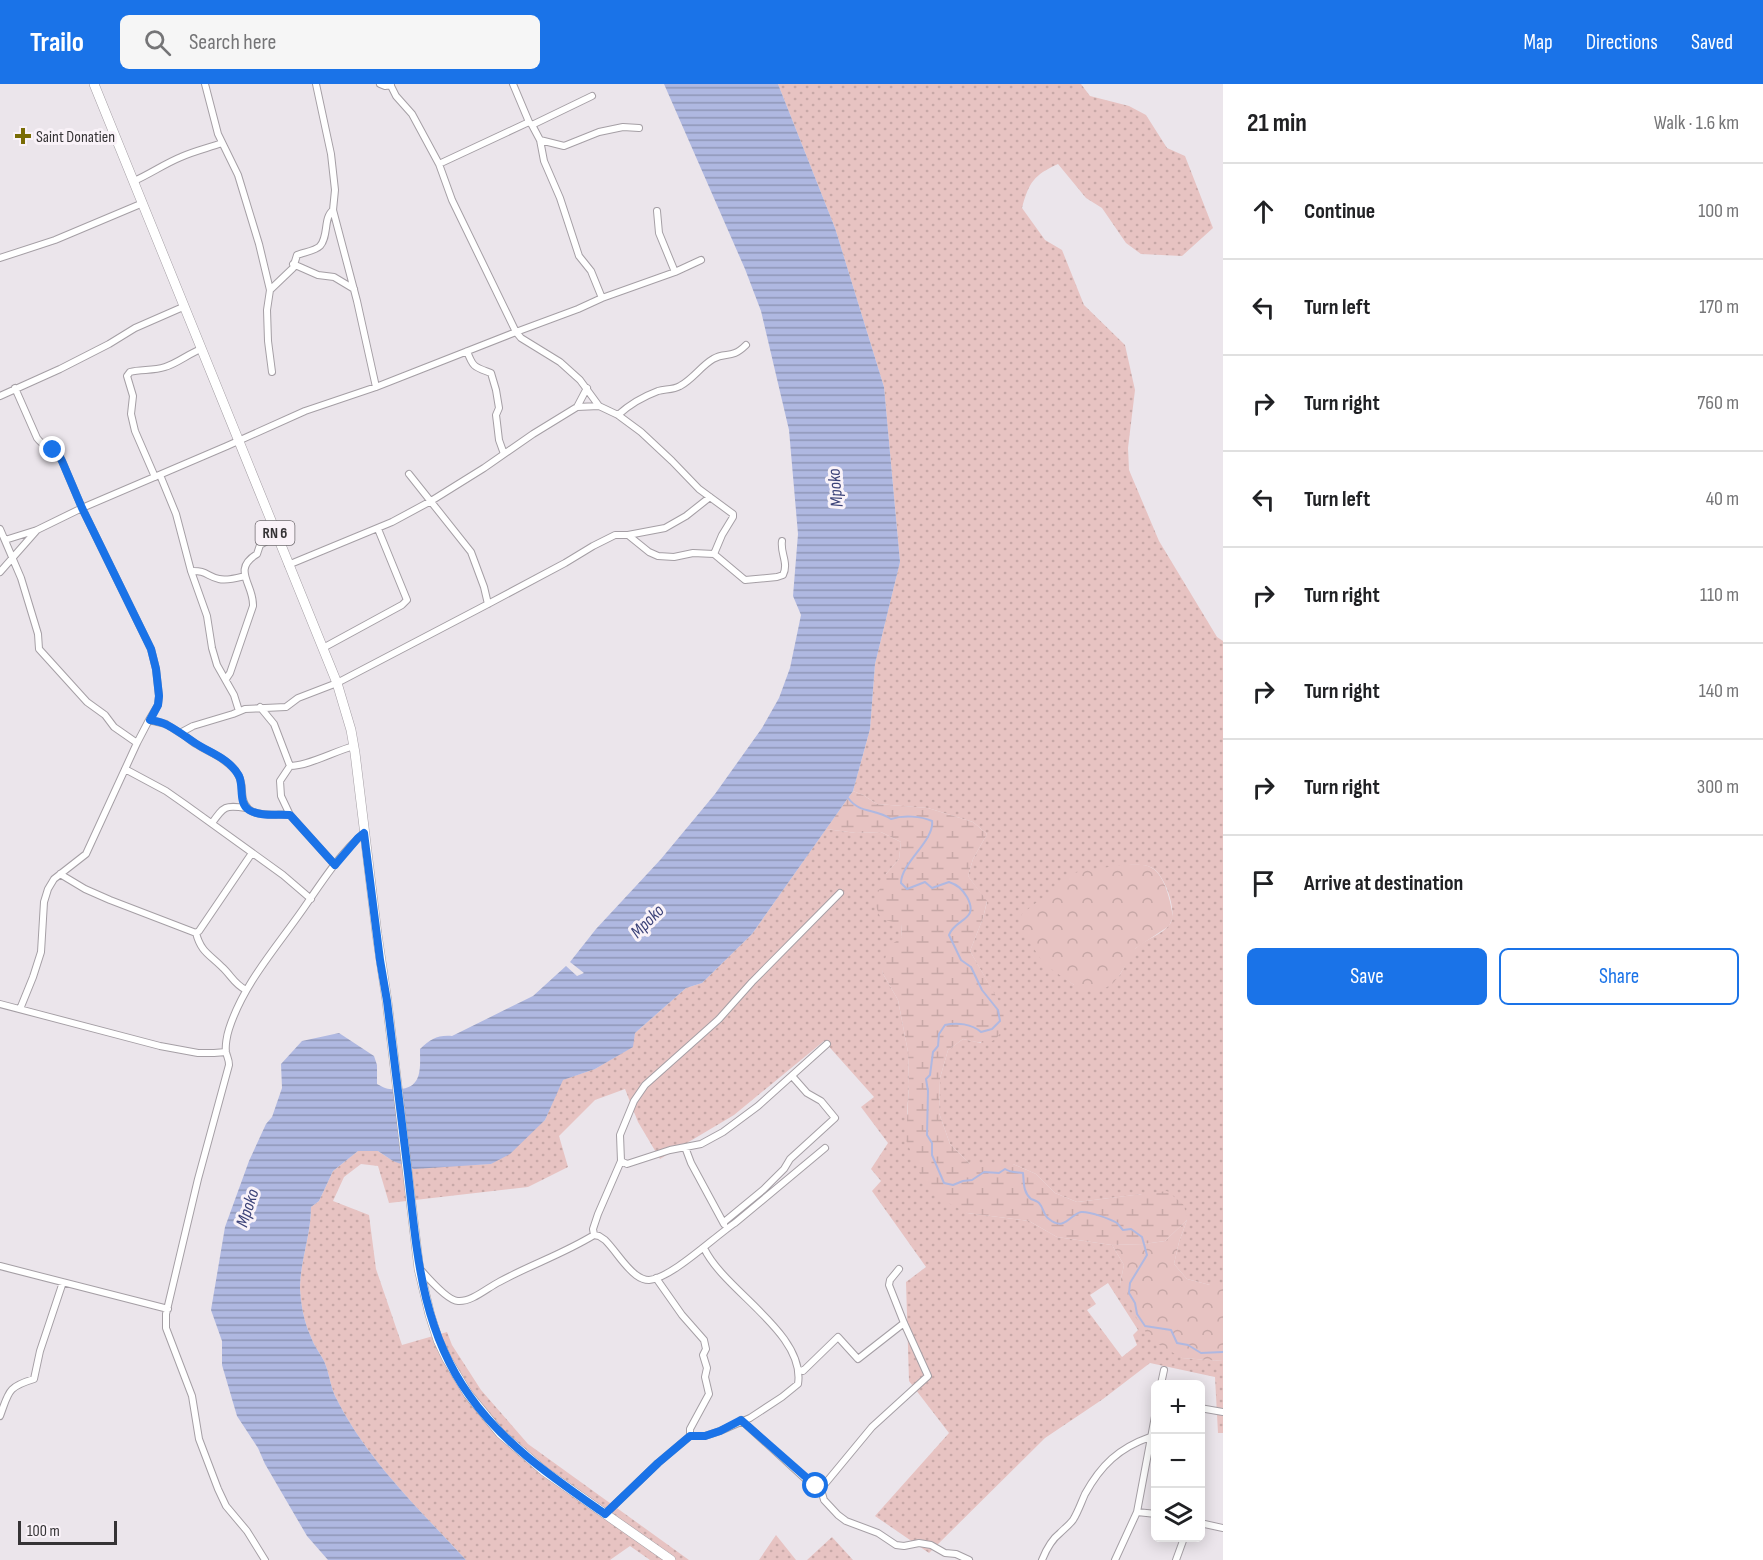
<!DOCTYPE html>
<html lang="en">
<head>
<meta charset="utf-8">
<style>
	body { margin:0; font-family:"Sofia Sans Condensed",sans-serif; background:#f6f6f6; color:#202124 }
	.controls { position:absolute; right:18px; bottom:18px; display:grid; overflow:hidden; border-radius:9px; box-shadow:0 3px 15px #0003 }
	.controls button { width:54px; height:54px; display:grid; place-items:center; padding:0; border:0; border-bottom:2px solid #e0e0e0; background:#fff; color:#202124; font:30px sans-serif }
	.scale { position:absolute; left:18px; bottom:15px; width:99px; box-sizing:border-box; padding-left:6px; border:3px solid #353335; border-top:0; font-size:16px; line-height:21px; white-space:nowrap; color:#353335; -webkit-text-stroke:4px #f9f2f8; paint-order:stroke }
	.stop { position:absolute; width:18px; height:18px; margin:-14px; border:4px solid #1a73e8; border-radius:50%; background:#fff }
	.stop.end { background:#1a73e8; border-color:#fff; box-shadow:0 2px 6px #0008 }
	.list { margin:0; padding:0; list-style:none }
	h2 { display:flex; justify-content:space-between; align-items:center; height:78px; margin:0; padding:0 24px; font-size:26px }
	h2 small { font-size:20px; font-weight:400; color:#757577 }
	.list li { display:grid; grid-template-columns:39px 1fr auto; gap:18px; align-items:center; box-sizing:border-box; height:96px; padding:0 24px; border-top:2px solid #e0e0e0 }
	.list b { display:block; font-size:22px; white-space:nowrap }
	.list em { font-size:20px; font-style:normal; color:#757577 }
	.actions { display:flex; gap:12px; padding:18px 24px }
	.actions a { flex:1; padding:14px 0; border:2px solid #1a73e8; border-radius:9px; text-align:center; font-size:21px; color:#1a73e8 }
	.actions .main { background:#1a73e8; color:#fff }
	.icon { flex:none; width:33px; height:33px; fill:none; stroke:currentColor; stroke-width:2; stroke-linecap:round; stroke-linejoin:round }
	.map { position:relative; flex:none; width:1223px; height:1476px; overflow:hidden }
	header { display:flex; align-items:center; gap:36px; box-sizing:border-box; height:84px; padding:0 30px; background:#1a73e8; color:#fff }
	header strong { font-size:28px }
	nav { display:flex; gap:33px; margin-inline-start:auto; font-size:21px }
	.search { width:420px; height:54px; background:#f6f6f6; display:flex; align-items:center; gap:15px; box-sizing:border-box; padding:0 21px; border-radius:9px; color:#757577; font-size:22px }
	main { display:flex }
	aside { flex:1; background:#fff }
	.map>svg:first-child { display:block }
	.green { fill:url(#green-dots); fill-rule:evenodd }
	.forest { fill:url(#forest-crowns) }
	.wetland { fill:url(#wetland-marsh) }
	.water { fill:url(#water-rules) }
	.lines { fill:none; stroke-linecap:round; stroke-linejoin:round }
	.stream { stroke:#afb8e1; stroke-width:2 }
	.minor-casing { stroke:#a59fa5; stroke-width:8 }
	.primary-casing { stroke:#a59fa5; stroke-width:10 }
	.minor { stroke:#fff; stroke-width:6 }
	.primary { stroke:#fff; stroke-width:9 }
	.route { stroke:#1a73e8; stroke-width:8 }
	.poi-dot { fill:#796c05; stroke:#f9f2f8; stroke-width:2 }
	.labels { text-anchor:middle; stroke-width:6; stroke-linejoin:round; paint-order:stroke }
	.shield { fill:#f9f2f8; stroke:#706c70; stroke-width:1.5 }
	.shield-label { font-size:15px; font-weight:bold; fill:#353335 }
	.poi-label { font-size:16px; fill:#353335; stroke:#f9f2f8; text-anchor:start }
	.water-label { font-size:18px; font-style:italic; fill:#3c4379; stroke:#f9f2f8 }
</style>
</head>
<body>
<header>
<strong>Trailo</strong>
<div class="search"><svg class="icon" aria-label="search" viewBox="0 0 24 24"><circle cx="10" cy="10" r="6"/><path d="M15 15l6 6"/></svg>Search here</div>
<nav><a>Map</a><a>Directions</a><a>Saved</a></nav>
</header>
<main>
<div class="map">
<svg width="1223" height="1476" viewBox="0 0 1223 1476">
	<defs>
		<pattern id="green-dots" width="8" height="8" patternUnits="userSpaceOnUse" patternTransform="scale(1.5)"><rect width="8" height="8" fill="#e7c3c2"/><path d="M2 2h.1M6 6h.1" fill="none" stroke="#c7a8a7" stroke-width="1.8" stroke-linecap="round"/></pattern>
		<pattern id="forest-crowns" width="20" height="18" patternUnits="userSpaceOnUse" patternTransform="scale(1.5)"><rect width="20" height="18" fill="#e7c3c2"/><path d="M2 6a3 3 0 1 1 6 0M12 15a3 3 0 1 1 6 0" fill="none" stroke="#c7a8a7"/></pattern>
		<pattern id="wetland-marsh" width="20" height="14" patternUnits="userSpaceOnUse" patternTransform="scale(1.5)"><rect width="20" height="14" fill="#e7c3c2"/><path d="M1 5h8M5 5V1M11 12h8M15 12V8" fill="none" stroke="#c7a8a7"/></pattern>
		<pattern id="water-rules" width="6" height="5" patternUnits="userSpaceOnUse" patternTransform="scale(1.5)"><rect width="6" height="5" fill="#afb8e1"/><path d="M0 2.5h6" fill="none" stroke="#8f96b7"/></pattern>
	</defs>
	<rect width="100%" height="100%" fill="#ebe5eb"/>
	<path class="green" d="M778,0H1081L1090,12L1129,22L1146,31L1167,64L1185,72L1213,144L1182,172L1141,170L1126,159L1102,124L1086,114L1058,80C1034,91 1029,98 1022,124L1045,156L1062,166L1084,221L1125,261L1135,306L1128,364L1129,386L1159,457L1217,553L1223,557V1201H1210L1187,1195L1174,1180L1179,1158L1187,1136L1143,1110L1077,1118L1055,1109L1036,1090L1013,1080H970L950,1060L939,1029L940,994L948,966L963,955L981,959L991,904L970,867L983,834L987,818L968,792L973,775L987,750L973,738L928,724L877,720L863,711L853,707L870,645L875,580L900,478L884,303L835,144ZM1123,781C1132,781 1146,779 1154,785C1165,793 1178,828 1170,840C1162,851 1146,855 1136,864C1129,871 1125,883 1119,892L1074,901L1065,894Z
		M826,745L856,749L881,748L901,758L899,775L886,790L901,839L902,853L882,888L898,916L908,968L909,1001L907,1030L967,1129L1029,1137L1057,1153L1112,1161L1124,1181L1120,1200L1182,1274L1223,1277V1349H1218L1215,1293L1150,1279L1103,1315L1045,1354L929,1469L875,1432L949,1349L909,1297L906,1198L926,1183L872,1107L881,1097L871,1085L888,1059L861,1023L874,1013L824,957L734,1031L660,1075L638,1038L625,1005L595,1016L559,1052L568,1083L528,1103L389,1119L378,1082L361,1080L344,1093L333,1117L369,1131L376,1185L402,1261L447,1248L452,1261L481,1306L528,1360L689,1476H650L630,1462L610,1476H466C419,1425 366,1375 335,1312C330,1301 329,1288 324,1277C320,1269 314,1262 311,1253C304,1238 301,1221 300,1205C300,1177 311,1151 311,1123L319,1117L333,1087L358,1067H378L393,1077L467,1081L491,1080L545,1036L562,996L595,985L632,963L635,949L686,904L702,899L752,850ZM1108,1199L1138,1246L1133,1251L1137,1261L1122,1273L1087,1226L1096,1220L1090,1211Z
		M776,1451L796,1476H759Z
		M832,1453L853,1476H807Z"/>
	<path class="forest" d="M1123,781C1132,781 1144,779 1152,784C1165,791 1171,819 1173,833L1169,842L1136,864L1119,892L1112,900L1102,906L1092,907L1082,905L1074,901L1044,880L1019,842L1022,830L1071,791L1080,787Z
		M1187,1136L1179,1158L1174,1180L1187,1195L1210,1201H1223V1277L1182,1274L1151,1256L1126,1218L1120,1200L1124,1181L1112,1161L1144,1160L1165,1157Z"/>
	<path class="wetland" d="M853,707L863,711L877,720L928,724L973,738L987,750L973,775L968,792L987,817L983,834L970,867L1008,933C997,961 991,962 963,955L948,966L940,994L939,1029L950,1060L970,1080H1013L1036,1090L1055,1109L1077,1118L1167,1107L1184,1121L1187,1136L1165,1157L1144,1160L1112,1161L1057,1153L1029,1137L967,1129L943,1116L923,1097L906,1056L909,1001L908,968L898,916L882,888L888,863L902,853L901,840L881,835L874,818L886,790L899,775L901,758L881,748L856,749L826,745Z"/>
	<path class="water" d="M664,0H778L835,144L884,303L900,478L875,580L870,645L853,707L752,850L702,899L686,904L635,949L633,963L595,985L563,996L545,1036L510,1070L491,1080L414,1085L393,1077L378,1067H358L333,1087L319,1117L311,1123C311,1151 300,1177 300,1205C301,1221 304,1238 311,1253C314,1262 320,1269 324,1277C329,1288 330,1301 335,1312C366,1375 419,1425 466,1476H328L307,1452L265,1380L258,1364L237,1332L222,1281V1257L211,1226L225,1143L249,1077L266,1040L272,1033L282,1004L281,980L302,957L339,949L374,972L377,981V1000C386,1005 390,1006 399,1005C423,1004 420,983 420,965C431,955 437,951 452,952L533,912L566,882L577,892L584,889L570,878L596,845L661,775L715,710L762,644L779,614L790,584L801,531L793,512L798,450L789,346L761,227L745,185Z"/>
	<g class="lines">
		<path class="stream" d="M848,714C860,730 875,724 891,735C903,731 921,732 932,737C935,756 901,779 901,799L907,805L925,798L932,804L949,798C958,801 962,805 967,813C980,837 955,834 949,851L961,876L971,883L982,906L998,926L1000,937L992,945L981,948C972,940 957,938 945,941L939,950L938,962L933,968L930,991L926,995L928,1007L927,1051L932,1059V1071L944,1099L953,1101L963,1097L972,1096L984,1088L999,1089L1005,1085C1011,1089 1017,1088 1023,1089C1024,1099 1023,1108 1031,1115C1034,1116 1037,1117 1039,1119C1044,1124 1043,1131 1049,1135C1065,1148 1070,1130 1081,1128C1089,1127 1110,1135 1117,1139C1118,1140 1122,1145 1123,1146L1131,1145L1142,1153L1147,1171L1130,1199L1129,1209L1135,1219L1137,1230L1145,1242L1171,1246L1177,1259L1188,1261L1201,1269L1223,1268"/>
		<g class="minor-casing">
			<path id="minor" d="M205,0L218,50L238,91L259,160L270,206
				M316,0L331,70L335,106L333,126L357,217L376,303
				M380,0L385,2L391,1
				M390,0L396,12L412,30L439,80L452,116L516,248L521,254L560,278L580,296L599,322L618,331L641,348L672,377L699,405L733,430V433L722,451L714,470
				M513,0L529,38L532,41L540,56L544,77L560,114L579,172L591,187L602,214
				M532,41L592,12
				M540,56L564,62L599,48L623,43L639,44
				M439,80L529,38
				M134,97C150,90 164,80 181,73C194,67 208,64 222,59
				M657,127L659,149L675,188
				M0,174L55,156L143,119
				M293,180L318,191L334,193L354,205
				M467,267C473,284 475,283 491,289L496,306L499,324L496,331L497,339L499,356L504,370
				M272,288L268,257L267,226L270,206L293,184L297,171C304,168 315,167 320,162C329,152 323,134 333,126
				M15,304L37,354C45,365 55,364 62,377L82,424L151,565L156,585L159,612L158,621L149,636
				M0,312L60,285L109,260L135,244L183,223
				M577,323L599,322
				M618,331C630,320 642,313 658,307C665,305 673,306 680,302C693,295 701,282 713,275C726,267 731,276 746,261
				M409,390L471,468L484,503L488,520
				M160,391L176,430L191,487L207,532L212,564L217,581L234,611L239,627
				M155,393L135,347L131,330L133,312L127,292L130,288C141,285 153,287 165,283C178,279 188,270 201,265
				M0,445L21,494L38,550L39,565L87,618L105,631L114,643L137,659
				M628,451L665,444L686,432L710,413
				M5,456L37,446L82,424L227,362L305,327L376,303L516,248L578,225L602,214L675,188L701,176
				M288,481L392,438L431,417L484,384L533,350L577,323L587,304
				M191,487C206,486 208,493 219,495C227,497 237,494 245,492
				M0,488L37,446
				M323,564L402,521L407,516L378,445
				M226,595L230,589L253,522C254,500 231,486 257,470L260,461L276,452
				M260,623L274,640L290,682L280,697L281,712L290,731
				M180,649C186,652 191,657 196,660C210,669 224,673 235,686C241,693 242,700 242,708C243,737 269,729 290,731L335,781
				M290,682C308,682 335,667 354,662
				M125,685L166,707L186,721L283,791L311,815
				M212,739C224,722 225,721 246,724
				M60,790L85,805L110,816L196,849L199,847L252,769
				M196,849C201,868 209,870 222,883C231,891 234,900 246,906
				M0,920L160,962L198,969H214L226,968
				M20,925L33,893L41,868L44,818L48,805L54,795L86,770L137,659L149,636L166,640L180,649L193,642L233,630L245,625L286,623L298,614L337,599L488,520L565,479L593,462L615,451H628L649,468L658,472L674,473L693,469L714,470L745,496L777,493L783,491C789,479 780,469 782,457
				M685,1063L691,1079L724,1140
				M621,1077L627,1080L670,1066L701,1060L723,1048L758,1022L827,960
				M724,1138L764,1105L784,1085L790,1075L835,1034L821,1017L807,1009L792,992
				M594,1151L593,1145L598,1130L621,1077L620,1051L634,1017L645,1001L719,935L752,898L840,809
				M0,1182L168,1225
				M420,1185C427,1193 448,1217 458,1217C472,1218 487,1204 499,1198C530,1181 563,1170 594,1151L599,1152L605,1156C616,1167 624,1182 636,1191C640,1194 645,1196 649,1196C672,1194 715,1152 735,1139L825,1064
				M656,1194L682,1231L704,1256L706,1265L703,1271L707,1284L705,1293L709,1310L690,1345V1352
				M799,1286L803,1287L838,1253L858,1275L904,1239
				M1161,1300L1164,1286
				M1200,1324L1223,1328
				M0,1332C9,1308 7,1303 34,1295L40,1267L63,1198
				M741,1336L811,1400L816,1403L824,1401L872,1343L928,1292L904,1239L889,1201L890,1196L899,1185
				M820,1402L824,1416L838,1431L846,1437L878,1449L896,1461L904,1462L919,1459L931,1461L945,1469L956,1470L969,1476
				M1137,1428L1156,1430
				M605,1430L658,1379L690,1352H705L720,1347L750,1334L782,1313L798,1300C806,1249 724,1207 704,1164
				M1200,1439L1223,1444
				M265,1476L247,1447L226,1422L218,1405L199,1355L192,1312L166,1244V1230L198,1095L229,981C229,975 227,973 226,968C225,962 227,951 229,945C243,901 275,865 301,828C320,801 339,770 364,749
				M1042,1476C1046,1466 1051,1456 1060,1449C1064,1445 1069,1441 1073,1436C1078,1428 1081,1419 1085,1410C1101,1381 1119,1364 1150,1353
				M1115,1476L1137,1428L1156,1327
				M1176,1476L1184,1454"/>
		</g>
		<g class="primary-casing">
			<path id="primary" d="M94,0L337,599L351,646L355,669L377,850L387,917L419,1185L430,1231L438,1256L447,1275L468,1310L500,1349L544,1387L671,1476"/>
		</g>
		<use href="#minor" class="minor"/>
		<use href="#primary" class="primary"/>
	</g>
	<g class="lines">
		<path class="route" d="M53,366L58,369L62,377L82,424L151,565L156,585L159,612L158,621L150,636C155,637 162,638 167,641C177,646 186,653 195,659C210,669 229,674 239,692C244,702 238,719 249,726C260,733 277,730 290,731L335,781L358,754L364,749L380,876L387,917C394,974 401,1032 408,1089C417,1168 421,1244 469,1311C504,1361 555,1395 605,1430L658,1379L690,1352H705L720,1347L741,1336L816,1402"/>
	</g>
	<path class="poi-dot" d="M20 43h6v6h6v6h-6v6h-6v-6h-6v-6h6z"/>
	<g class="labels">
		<rect class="shield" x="255.5" y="437" width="39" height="24" rx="4.5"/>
		<g class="shield-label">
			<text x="275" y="454">RN 6</text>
		</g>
		<g class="poi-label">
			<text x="36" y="58">Saint Donatien</text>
		</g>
		<g class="water-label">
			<text transform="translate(835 404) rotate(-95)" y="6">Mpoko</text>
			<text transform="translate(647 837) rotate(-45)" y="6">Mpoko</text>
			<text transform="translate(247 1124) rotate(-72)" y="6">Mpoko</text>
		</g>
	</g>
</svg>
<div class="controls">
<button>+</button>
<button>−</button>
<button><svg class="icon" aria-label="layers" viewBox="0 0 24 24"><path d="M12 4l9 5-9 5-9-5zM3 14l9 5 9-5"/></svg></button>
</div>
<div class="scale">100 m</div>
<div class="stop" style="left:816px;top:1402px"></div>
<div class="stop end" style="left:53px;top:366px"></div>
</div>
<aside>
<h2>21 min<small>Walk · 1.6 km</small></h2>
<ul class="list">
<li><svg class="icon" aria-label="ahead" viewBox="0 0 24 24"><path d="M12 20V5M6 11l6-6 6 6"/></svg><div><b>Continue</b></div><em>100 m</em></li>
<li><svg class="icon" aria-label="left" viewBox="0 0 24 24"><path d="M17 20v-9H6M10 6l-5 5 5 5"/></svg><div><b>Turn left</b></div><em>170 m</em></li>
<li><svg class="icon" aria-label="right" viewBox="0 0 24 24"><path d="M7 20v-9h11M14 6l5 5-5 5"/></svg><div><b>Turn right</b></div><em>760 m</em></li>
<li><svg class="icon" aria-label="left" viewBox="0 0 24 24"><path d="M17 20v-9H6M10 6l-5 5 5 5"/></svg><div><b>Turn left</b></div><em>40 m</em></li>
<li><svg class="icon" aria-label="right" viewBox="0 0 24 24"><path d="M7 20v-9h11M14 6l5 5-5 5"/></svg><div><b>Turn right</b></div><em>110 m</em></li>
<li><svg class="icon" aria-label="right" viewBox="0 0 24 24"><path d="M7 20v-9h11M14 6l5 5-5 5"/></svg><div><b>Turn right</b></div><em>140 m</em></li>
<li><svg class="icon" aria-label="right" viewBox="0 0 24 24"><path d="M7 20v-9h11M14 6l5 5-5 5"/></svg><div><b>Turn right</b></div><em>300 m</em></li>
<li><svg class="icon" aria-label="arrive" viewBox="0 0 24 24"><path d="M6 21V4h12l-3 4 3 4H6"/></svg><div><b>Arrive at destination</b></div></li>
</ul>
<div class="actions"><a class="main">Save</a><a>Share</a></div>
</aside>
</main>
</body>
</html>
